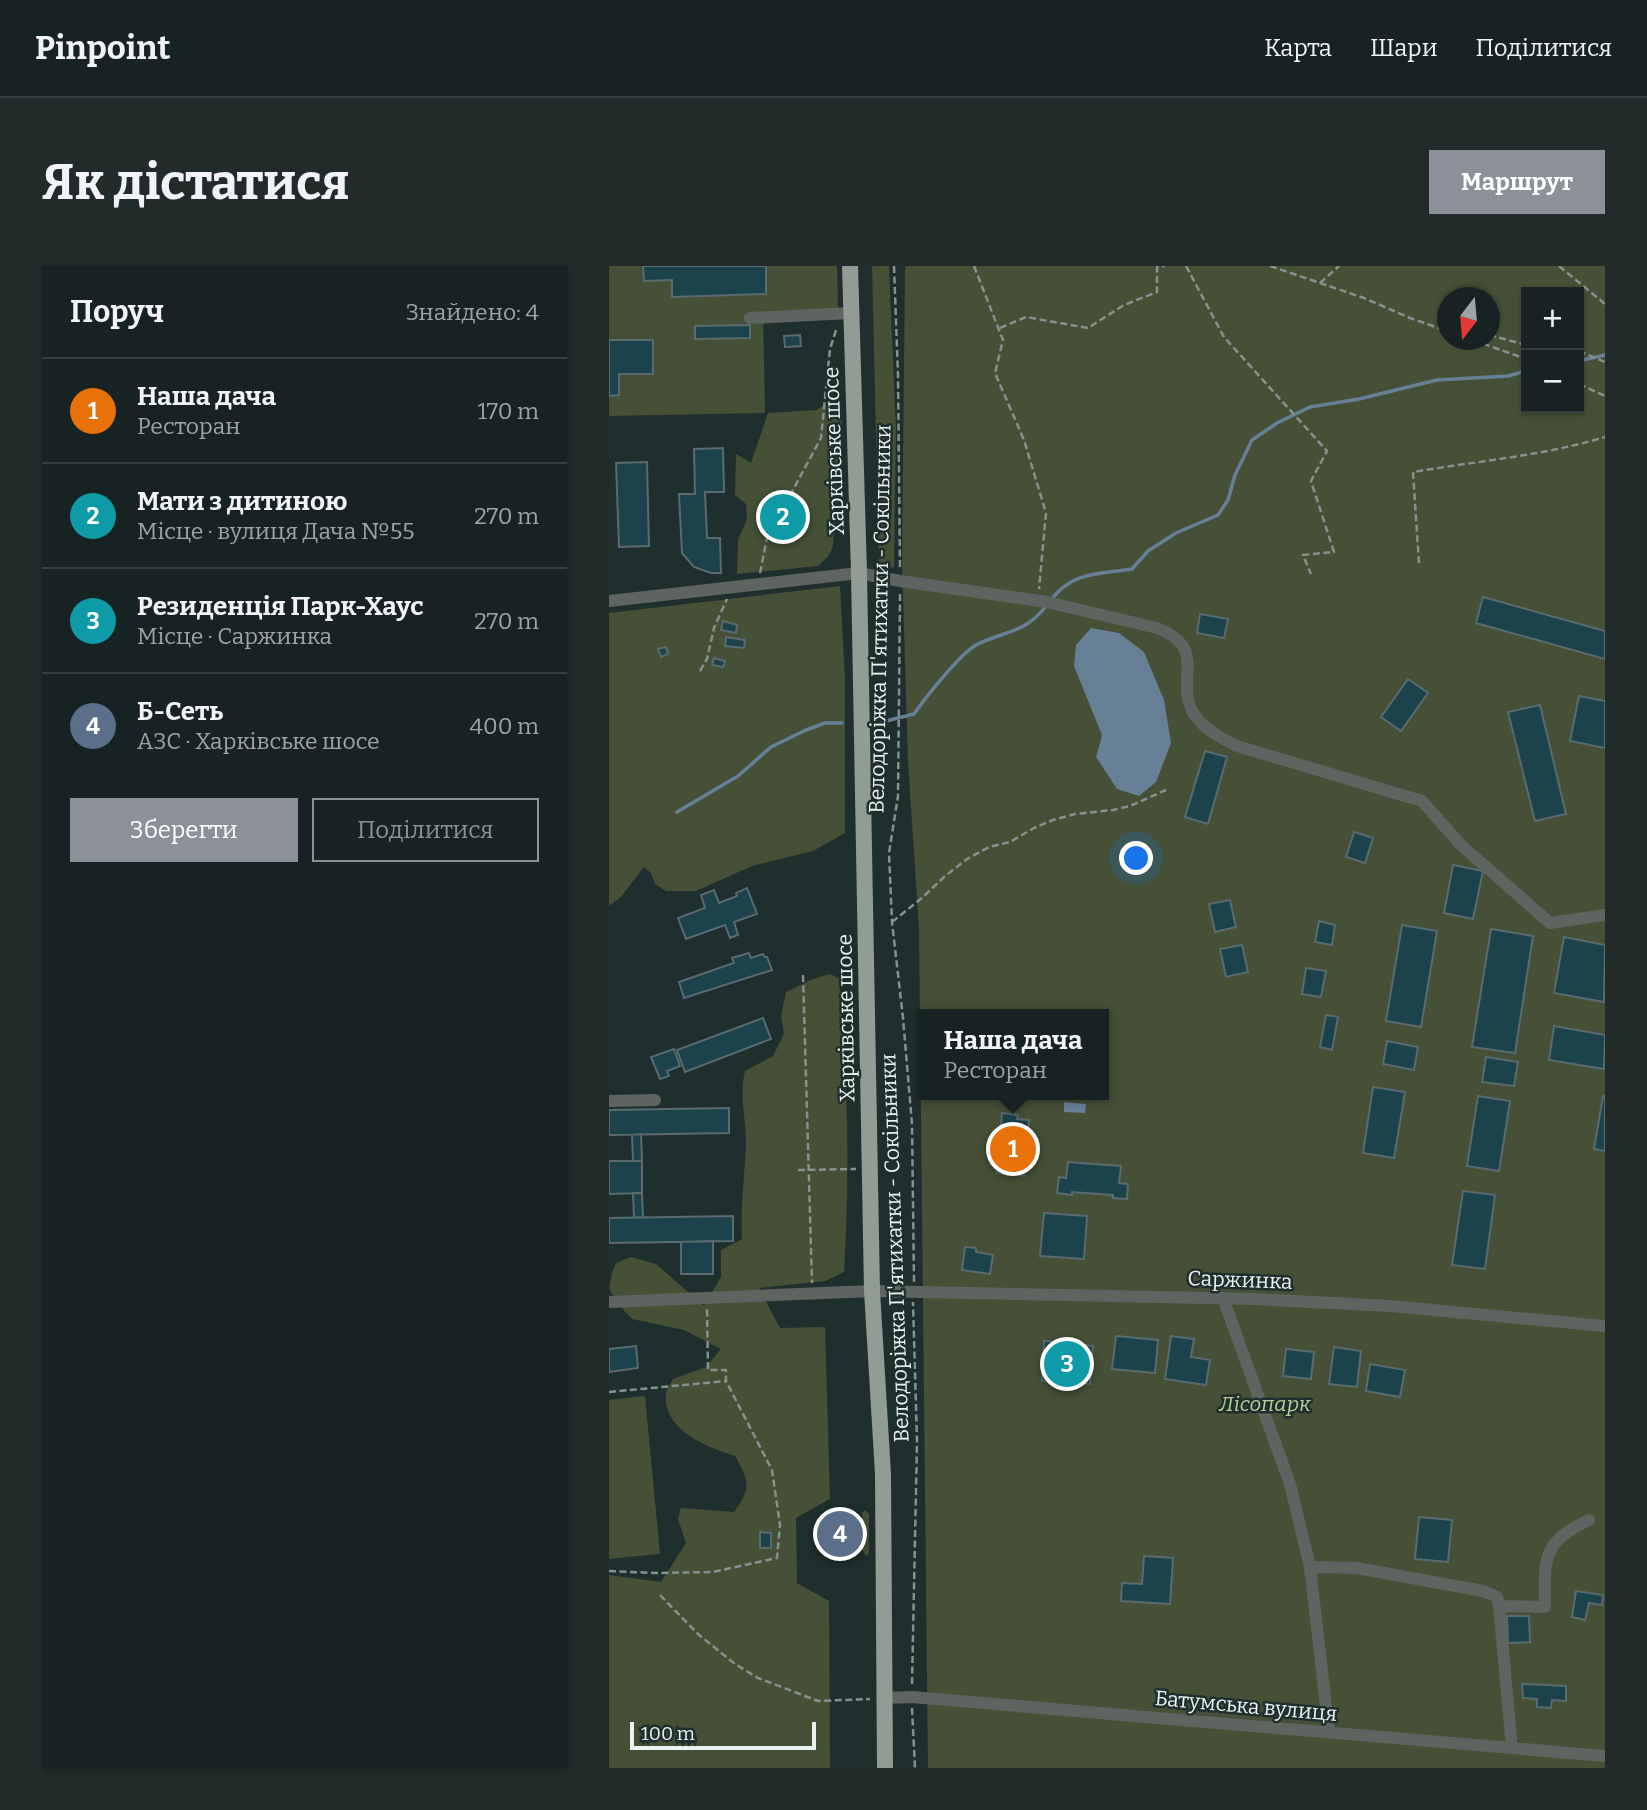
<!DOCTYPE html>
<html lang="uk">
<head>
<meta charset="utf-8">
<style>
	body { margin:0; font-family:Bitter,serif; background:#202b2a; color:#f1f3f6 }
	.controls { position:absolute; right:21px; top:21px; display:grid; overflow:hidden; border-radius:0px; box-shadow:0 2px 5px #0004 }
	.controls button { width:63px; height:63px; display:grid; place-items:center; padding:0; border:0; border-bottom:2px solid #364040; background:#172322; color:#f1f3f6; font:35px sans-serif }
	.compass { position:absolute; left:828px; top:21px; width:63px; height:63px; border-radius:50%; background:#172322; box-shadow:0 2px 5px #0004; rotate:196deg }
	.scale { position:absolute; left:21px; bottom:18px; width:186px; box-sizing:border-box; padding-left:7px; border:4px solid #e9f3f1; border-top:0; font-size:19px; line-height:24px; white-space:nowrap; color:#e9f3f1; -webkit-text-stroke:5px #1f2f2d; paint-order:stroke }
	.you { position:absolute; left:528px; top:593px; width:24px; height:24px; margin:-18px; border:5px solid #fff; border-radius:50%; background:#1a73e8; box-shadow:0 0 0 10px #1a73e833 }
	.badge { display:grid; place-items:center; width:46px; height:46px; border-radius:50%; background:#8c9099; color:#fff; font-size:23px; font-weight:700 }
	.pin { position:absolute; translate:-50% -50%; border:4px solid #fff; box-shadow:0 2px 7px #0006 }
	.popup { position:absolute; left:308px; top:743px; width:192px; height:91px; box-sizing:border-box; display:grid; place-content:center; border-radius:0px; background:#172322; filter:drop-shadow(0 2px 5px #0005); font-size:23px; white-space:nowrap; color:#9ea4a5 }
	.popup b { font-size:26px; color:#f1f3f6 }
	.popup::after { content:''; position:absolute; left:50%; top:100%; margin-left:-14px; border:14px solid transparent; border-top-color:#172322 }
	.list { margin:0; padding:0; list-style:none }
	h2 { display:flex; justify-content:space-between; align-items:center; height:91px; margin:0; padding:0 28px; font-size:30px }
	h2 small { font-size:23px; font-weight:400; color:#9ea4a5 }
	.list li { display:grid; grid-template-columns:46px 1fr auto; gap:21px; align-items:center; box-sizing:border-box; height:105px; padding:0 28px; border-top:2px solid #364040 }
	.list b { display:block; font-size:26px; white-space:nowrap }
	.list p { margin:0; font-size:23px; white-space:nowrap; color:#9ea4a5 }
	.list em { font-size:23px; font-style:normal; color:#9ea4a5 }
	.actions { display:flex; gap:14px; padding:21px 28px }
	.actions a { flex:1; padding:16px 0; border:2px solid #8c9099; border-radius:0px; text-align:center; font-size:24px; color:#8c9099 }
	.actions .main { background:#8c9099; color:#fff }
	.map { position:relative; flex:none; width:996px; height:1502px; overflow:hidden; border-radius:0px }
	header { display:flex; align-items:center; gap:42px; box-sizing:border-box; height:98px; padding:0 35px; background:#172322; border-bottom:2px solid #364040 }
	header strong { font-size:33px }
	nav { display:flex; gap:38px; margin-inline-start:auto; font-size:24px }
	.intro { display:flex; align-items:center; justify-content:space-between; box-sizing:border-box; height:168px; padding:0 42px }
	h1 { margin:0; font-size:49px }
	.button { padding:18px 32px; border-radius:0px; background:#8c9099; color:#fff; font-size:24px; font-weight:700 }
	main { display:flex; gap:42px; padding:0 42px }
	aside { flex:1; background:#172322; border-radius:0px; box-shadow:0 2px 5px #0004 }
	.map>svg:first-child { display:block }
	.green { fill:#455037; fill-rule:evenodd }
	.water { fill:#678098 }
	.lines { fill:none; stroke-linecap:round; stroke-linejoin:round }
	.stream { stroke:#678098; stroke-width:3.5 }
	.building { fill:#1c424c; stroke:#5a6b70; stroke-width:2 }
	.path { stroke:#859290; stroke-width:2.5; stroke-dasharray:7 3.5; stroke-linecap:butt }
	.minor { stroke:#5e6460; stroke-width:12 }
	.major { stroke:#909c94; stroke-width:16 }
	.labels { text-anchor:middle; stroke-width:5; stroke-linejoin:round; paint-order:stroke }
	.street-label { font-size:21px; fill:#e9f3f1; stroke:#1f2f2d }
	.park-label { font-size:21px; font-style:italic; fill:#b7ce98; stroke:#1f2f2d }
</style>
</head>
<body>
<header>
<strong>Pinpoint</strong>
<nav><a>Карта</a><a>Шари</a><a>Поділитися</a></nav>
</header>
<div class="intro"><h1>Як дістатися</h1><a class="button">Маршрут</a></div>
<main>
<aside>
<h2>Поруч<small>Знайдено: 4</small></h2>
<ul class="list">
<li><span class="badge" style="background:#e8710a">1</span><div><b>Наша дача</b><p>Ресторан</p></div><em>170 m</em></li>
<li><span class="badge" style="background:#0f9aa8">2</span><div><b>Мати з дитиною</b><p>Місце · вулиця Дача №55</p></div><em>270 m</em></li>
<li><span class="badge" style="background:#0f9aa8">3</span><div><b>Резиденція Парк-Хаус</b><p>Місце · Саржинка</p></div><em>270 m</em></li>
<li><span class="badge" style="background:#5c6f8a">4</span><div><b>Б-Сеть</b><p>АЗС · Харківське шосе</p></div><em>400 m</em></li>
</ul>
<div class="actions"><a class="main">Зберегти</a><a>Поділитися</a></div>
</aside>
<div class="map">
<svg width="996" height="1502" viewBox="0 0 996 1502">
	<rect width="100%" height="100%" fill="#1f2f2d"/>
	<path class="green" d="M0,0H228L229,43L154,46L156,147L0,150Z
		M263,0H280L287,164L285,301L273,303L270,298Z
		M296,0H996V1502H319L310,663L299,496L293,296ZM917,26H970V142H917ZM838,32H880V74H838ZM493,469L508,522L487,491ZM313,748H495V829H313Z
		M228,136L233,157V217L227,227L224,280L220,289L209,300L128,308L129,274L138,253L137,238L126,229L127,188L142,197L159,147L208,144L216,138Z
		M231,320L236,414V567L204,585L143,600L87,625H57L46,618L42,607L35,601L12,631L0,640V347Z
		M221,708L230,712C239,810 241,908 235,1006L216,1015L150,1022L171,1062L216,1061L221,1233L187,1252L188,1317L220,1335L221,1502H0V1309L52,1316L77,1277L69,1253L72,1242L125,1246C143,1222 140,1215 126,1190C99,1182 53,1164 57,1128C57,1124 61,1118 64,1113L97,1101L112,1083L75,1064L23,1053L8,1037L0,1022L3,1007L7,997L22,991L47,998L95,1040L112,1011V984L133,973C131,941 136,908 137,876C137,852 130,829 136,805L164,790L175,768L172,750L177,726L204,713Z
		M36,1130L51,1288L0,1293V1134Z
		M256,1244L260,1248V1287L257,1290L253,1284V1247Z"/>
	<path class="water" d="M482,362L510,367L535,386L555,434L562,477L547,516L530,530L508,523L487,491L493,469L465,400L467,379Z
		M455,836L477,838L476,847L455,846Z"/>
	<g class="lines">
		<path class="stream" d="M970,95L996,89
			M442,334C463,305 492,308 523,303L539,285L567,267L609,249L619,234L626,209L643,174L668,157L701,141L750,133L828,114L899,110L917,105
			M273,456L305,448C317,431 350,389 367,379C394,365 416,368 437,340
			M68,546L129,510L162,481L197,464L216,457H233"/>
	</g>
	<path class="building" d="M34,0H157V28L63,31V14L35,15Z
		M141,59V72L86,73V60Z
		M191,69L192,80L176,81L175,70Z
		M0,74H44V108H10V129L0,130Z
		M114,182L115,226H96L98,272H111L112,307H102L85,301L73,287L70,228H86L85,183Z
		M38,196L40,280L10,281L7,197Z
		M874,331L996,365V393L867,357Z
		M591,348L619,353L615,372L588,367Z
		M114,355L128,359L127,367L112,364Z
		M117,371L136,374L135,382L116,380Z
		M57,381L59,388L52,391L49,383Z
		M105,392L116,395L114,401L103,399Z
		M799,413L819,427L792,465L772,451Z
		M970,430L996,435V482L961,475Z
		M931,439L957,548L926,555L899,446Z
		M596,485L618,491L599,558L576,551Z
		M745,566L764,572L756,597L737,591Z
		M844,599L874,605L864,653L835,647Z
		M138,622L148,648L125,656L129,669L121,672L116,659L77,673L69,652L96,642L92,629L105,624L110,637L128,630L127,627Z
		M621,634L627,661L606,666L600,638Z
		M710,655L726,659L723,679L706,676Z
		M793,659L828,665L812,761L777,755Z
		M882,663L924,670L906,787L863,781Z
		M955,671L996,679L995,736L945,727Z
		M633,679L639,706L617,711L611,683Z
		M140,687L142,692L154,688L156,691H158L163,704L75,732L70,716L125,697L123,692Z
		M697,702L717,705L712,731L693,728Z
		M717,749L729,751L723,784L711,781Z
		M154,752L162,773L76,806L68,784Z
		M945,760L996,769L995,803L940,794Z
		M778,775L809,781L805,804L774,798Z
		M65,783L71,800L58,805L60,810L51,813L42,791Z
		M877,791L909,796L905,820L873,816Z
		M764,821L796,826L785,892L754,887Z
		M869,830L901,835L890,905L858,900Z
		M994,830H996V885L985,883Z
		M120,842V867L0,869V844Z
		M393,847L409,849L408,853L420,854L415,910L388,907Z
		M32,868L33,895H24L23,869Z
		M0,895H33V927L0,928Z
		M459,896L512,900L510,917L519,918L518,933L504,932V929L463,926V929L448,927L450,911L457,912Z
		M854,925L886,929L876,1003L843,999Z
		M24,927H33L34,952H25Z
		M435,947L478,950L475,993L431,990Z
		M124,950V975L0,977V952Z
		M104,975V1008H72V976Z
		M356,981L367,982V986L384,989L381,1008L353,1004Z
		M507,1070L549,1074L546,1107L503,1103Z
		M562,1070L585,1073L582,1091L601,1094L597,1119L556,1113Z
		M435,1075L484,1080L481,1118L433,1115Z
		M27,1080L29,1102L0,1106V1083Z
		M725,1081L752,1085L748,1121L720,1118Z
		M677,1083L705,1086L702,1113L674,1110Z
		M761,1098L796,1104L791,1131L757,1125Z
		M810,1251L843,1254L839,1296L806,1293Z
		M244,1256V1269L237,1278L229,1282L220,1281V1257Z
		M151,1266L162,1267V1282H151Z
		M535,1290L564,1292L561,1338L512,1335L513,1317L533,1318Z
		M967,1325L994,1329L993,1339L980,1337L976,1354L963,1351Z
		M898,1350H920L921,1376L899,1377Z
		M913,1418L957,1420V1435L943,1434L942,1442L928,1441V1433L914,1432Z"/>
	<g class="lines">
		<path class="path" d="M285,0L289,109L291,304
			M365,0L394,74L386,107L415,174L437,247L430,323
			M577,0L615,71L718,185L702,215L725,286L694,289L702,308
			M661,0L755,32L801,52L838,65
			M950,0L996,38
			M711,17L730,0
			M391,62L417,51L479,62L515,39L548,26V1L556,0
			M880,69L917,79
			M864,74L917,93
			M970,85L996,96
			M970,118L996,130
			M810,297L804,206C869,195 933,190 996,171
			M151,307L159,267L164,261L212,172L221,83L228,61
			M291,328L289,530L280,587L283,656L294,752L303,858L305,1016
			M91,405L98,393L105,362L118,333
			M283,656L313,632L335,611L358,593L380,581L401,576L425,562L444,554L466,548L504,544L521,540L557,524
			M194,709L203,1017
			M189,904L247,903
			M0,1126L117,1115
			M0,1305L46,1307L104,1306L168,1292L171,1259L163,1204L117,1115V1104H99L98,1043
			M51,1329L89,1368L126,1398L149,1412L209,1435L261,1433
			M303,1418L308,1176L304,1036
			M303,1442L306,1502"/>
		<path class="minor" d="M141,52L242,47
			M0,335L250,307L291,315L438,336L548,362C603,383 562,417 587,451C597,464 613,473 628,480L813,535L852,579L941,657L996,649
			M0,835L46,834
			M614,1032L681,1218L701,1301L720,1466
			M0,1036L263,1025L644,1033L781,1040L996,1060
			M701,1301L748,1302L874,1325L888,1331L890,1340
			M275,1432L303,1431L996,1490
			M903,1482L890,1340L936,1341C935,1293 933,1276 980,1254"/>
		<path class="major" d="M241,0L250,307L263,1025L274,1208L276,1502"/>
	</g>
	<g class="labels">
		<g class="street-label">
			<text transform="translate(225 185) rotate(-92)" y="7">Харківське шосе</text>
			<text transform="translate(271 353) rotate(-89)" y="7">Велодоріжка П'ятихатки - Сокільники</text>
			<text transform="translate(237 752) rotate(-91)" y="7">Харківське шосе</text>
			<text transform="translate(286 982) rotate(-92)" y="7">Велодоріжка П'ятихатки - Сокільники</text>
			<text transform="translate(631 1014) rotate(2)" y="7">Саржинка</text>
			<text transform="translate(637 1440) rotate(5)" y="7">Батумська вулиця</text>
		</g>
		<g class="park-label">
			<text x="656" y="1145">Лісопарк</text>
		</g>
	</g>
</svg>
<div class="controls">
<button>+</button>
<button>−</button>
</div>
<svg class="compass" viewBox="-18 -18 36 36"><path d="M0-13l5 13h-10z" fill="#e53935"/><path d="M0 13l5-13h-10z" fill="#9ea4a5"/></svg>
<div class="scale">100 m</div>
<div class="you"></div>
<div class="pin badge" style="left:404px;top:883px;background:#e8710a">1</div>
<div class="popup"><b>Наша дача</b>Ресторан</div>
<div class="pin badge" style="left:174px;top:251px;background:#0f9aa8">2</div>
<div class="pin badge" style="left:458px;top:1098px;background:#0f9aa8">3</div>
<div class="pin badge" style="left:231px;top:1268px;background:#5c6f8a">4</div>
</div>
</main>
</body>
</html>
